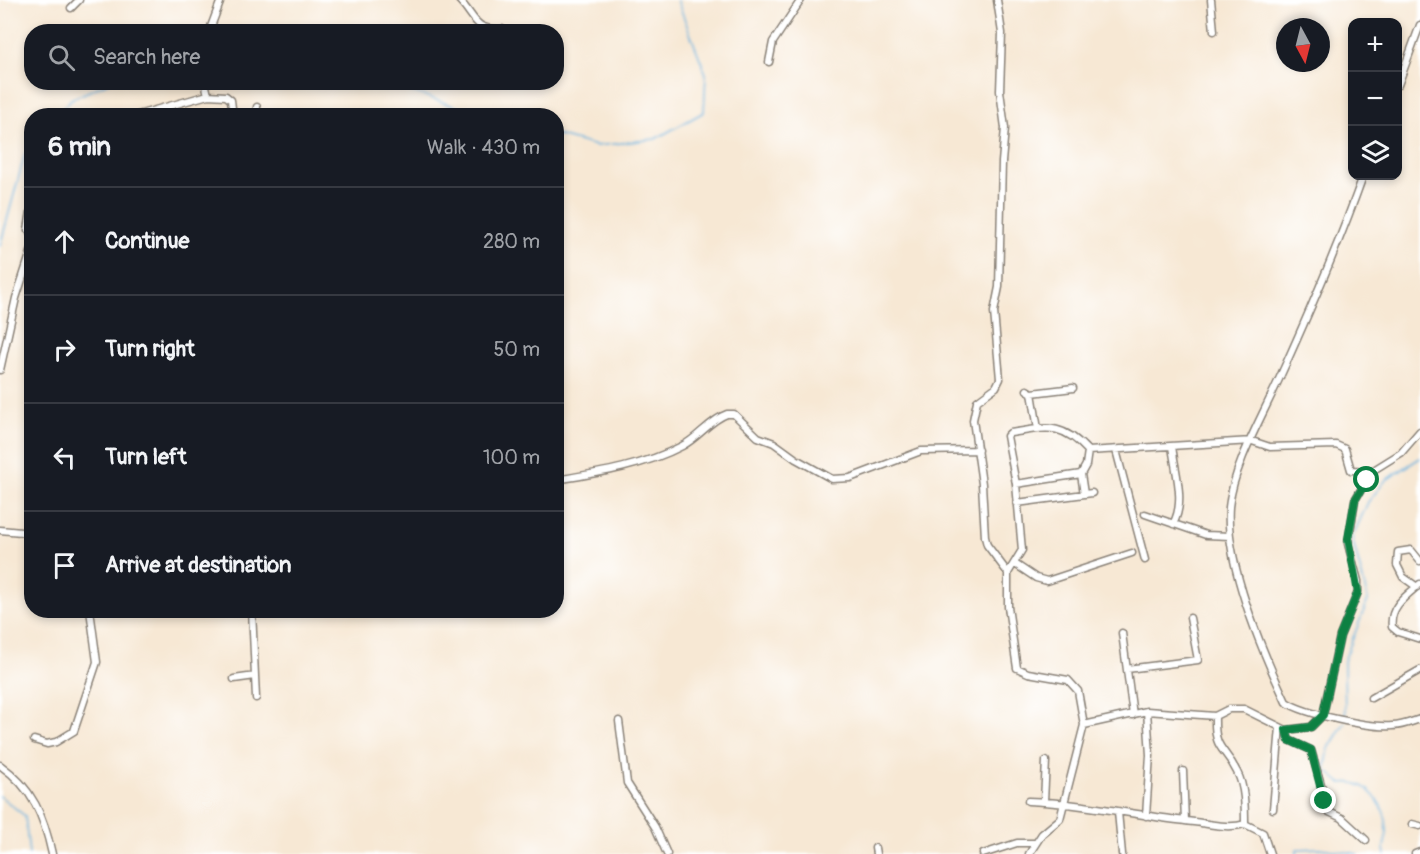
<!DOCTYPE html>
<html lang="en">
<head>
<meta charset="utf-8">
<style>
	body { margin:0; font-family:Pangolin,sans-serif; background:#20242c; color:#f1f3f6 }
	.controls { position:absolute; right:18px; top:18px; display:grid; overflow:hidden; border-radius:12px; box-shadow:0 3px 9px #0003 }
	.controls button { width:54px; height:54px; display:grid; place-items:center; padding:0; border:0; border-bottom:2px solid #363941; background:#171b24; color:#f1f3f6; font:30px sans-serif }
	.compass { position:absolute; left:1276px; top:18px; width:54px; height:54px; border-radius:50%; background:#171b24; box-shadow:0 3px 9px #0003; rotate:173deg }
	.stop { position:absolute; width:18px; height:18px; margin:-14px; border:4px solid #0b8043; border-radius:50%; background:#fff }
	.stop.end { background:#0b8043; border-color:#fff; box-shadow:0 2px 6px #0008 }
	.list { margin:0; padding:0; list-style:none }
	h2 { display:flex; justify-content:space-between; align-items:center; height:78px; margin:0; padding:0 24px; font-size:26px }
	h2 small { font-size:20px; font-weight:400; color:#9ea1a6 }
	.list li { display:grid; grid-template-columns:39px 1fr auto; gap:18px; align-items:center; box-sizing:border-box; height:108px; padding:0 24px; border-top:2px solid #363941 }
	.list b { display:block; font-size:22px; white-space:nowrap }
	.list em { font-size:20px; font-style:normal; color:#9ea1a6 }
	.icon { flex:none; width:33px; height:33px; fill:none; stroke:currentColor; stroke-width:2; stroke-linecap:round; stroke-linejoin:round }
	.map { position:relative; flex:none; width:1420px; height:854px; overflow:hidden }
	.search { position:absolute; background:#171b24; box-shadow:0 3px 9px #0003; left:24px; top:24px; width:540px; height:66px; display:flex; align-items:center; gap:15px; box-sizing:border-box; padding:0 21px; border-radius:24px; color:#9ea1a6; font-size:22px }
	.panel { position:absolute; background:#171b24; box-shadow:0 3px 9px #0003; left:24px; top:108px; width:540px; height:510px; border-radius:24px }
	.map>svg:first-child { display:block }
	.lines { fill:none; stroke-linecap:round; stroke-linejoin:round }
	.stream { stroke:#67b2e0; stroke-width:1.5 }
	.street-casing { stroke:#8a8278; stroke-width:9 }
	.street { stroke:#fff; stroke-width:6 }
	.route { stroke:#0b8043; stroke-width:8 }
</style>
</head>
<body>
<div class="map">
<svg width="1420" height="854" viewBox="0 0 1420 854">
	<rect width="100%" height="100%" fill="#fff"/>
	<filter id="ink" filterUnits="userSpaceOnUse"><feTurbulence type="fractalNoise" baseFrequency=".0167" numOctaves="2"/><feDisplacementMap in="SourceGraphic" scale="12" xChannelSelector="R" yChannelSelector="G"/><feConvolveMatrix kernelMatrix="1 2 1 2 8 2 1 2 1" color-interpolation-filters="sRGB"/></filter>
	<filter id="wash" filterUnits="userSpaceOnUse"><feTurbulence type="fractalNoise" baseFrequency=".008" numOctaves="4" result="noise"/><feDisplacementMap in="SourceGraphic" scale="24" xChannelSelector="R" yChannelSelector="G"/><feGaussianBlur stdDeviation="1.35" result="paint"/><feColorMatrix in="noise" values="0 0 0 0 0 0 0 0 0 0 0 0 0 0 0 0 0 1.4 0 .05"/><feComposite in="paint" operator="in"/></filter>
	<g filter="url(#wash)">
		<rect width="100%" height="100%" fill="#f7e8d4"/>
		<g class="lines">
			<path class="stream" d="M385,82L482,116
				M57,116L71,99L110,82
				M556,135L596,146L655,139L704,112L706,74L677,0
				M0,246L25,154L32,146
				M1345,717L1344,661L1368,600L1352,538L1368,502L1386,480L1420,458
				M1345,722L1329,748L1325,770L1341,783C1368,778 1387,807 1387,831C1387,840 1382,845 1385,854
				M0,796L25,816L29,854
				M1297,854V849L1320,848L1358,854"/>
		</g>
	</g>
	<g filter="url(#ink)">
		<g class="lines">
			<g class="street-casing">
				<path id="street" d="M459,0C476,17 473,31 502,29
					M997,0L1002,33L1000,91L1005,128L1002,162L999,287L994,312L1000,379L996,387L977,401L973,420L982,484L985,537L987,545L1008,573V607L1017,668L1028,673L1068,680L1078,691L1084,725
					M1211,0L1214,31
					M71,8L79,0
					M209,32L221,0
					M769,62L773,42L801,0
					M205,82L208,95L226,96L231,100L233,116
					M1398,85L1420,25
					M134,116L208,95
					M256,116L257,107
					M1363,176C1339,244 1310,311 1280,377C1263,415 1233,466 1229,507C1225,563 1262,651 1286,702C1304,714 1370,728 1392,726C1402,726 1411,722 1420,719
					M32,205L28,230L32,235
					M0,370L16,298L32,249
					M1027,390L1032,393L1038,429
					M1032,393L1073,388
					M1172,446C1175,471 1186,502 1173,524
					M1116,450L1145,560
					M1088,451L1252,441L1270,447L1336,445L1345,449L1351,470L1372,471
					M1081,474L1084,494
					M556,480C599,473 644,466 682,446C698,438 710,420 727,414H734L758,437L774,443L796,459L832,479L850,478L921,451L978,450
					M1017,503L1092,493
					M1145,514L1206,535L1230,536
					M0,530L32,533
					M1015,564L1036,578L1047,581L1132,553
					M1008,573L1022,550L1016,484L1007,436L1010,433C1046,428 1061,421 1088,451L1086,465L1081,474L1016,484
					M1420,584C1406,596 1389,607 1392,627L1398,632L1420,639
					M1417,587L1403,577L1397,565L1398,552L1411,550L1420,561
					M252,610L256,698
					M1122,633L1133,715
					M1127,669L1198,660L1190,618
					M234,679L255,676
					M1371,698L1420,670
					M619,721L627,783L655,827L667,854
					M1286,730L1289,740L1311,750L1329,812L1342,818L1366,840
					M34,740L47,744L56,742L74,731L97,662L90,610
					M0,765C33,788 44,817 52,854
					M1183,771L1185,821
					M1028,801C1084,803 1139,816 1194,822C1210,824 1229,829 1245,824C1245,808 1245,787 1237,772C1224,745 1214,752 1215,716
					M1044,801L1046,761
					M1273,809L1280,727
					M1118,812L1122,854
					M1146,816L1150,755L1147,711
					M1245,824L1263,833L1270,854
					M1412,824L1420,826
					M875,848L876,854
					M983,854L1017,843H1035
					M1029,854L1042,834L1060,819L1084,725L1147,711L1215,716L1229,709H1244L1286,730L1311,727L1323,715L1340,636L1358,592V581L1348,544L1355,500L1372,471L1401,453L1420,431
					M1415,854L1420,852"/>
			</g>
			<use href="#street" class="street"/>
		</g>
	</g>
	<g class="lines" filter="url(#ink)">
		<path class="route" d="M1324,801L1311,750L1289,740L1286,730L1311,727L1323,715L1340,636L1358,592L1348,539L1355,500L1367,480"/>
	</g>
</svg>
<div class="controls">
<button>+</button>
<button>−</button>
<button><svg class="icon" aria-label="layers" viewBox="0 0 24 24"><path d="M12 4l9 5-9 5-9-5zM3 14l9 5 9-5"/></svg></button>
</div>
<svg class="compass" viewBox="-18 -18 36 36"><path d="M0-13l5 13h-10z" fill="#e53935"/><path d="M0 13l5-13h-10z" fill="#9ea1a6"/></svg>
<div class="stop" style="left:1367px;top:480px"></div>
<div class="stop end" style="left:1324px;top:801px"></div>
<div class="search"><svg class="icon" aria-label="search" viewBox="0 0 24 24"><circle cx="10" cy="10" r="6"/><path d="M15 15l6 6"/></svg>Search here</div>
<section class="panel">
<h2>6 min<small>Walk · 430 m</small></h2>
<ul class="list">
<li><svg class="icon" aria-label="ahead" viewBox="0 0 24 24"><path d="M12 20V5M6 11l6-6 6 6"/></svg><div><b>Continue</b></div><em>280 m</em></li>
<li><svg class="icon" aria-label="right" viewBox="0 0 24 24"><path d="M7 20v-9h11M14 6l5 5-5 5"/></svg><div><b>Turn right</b></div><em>50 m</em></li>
<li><svg class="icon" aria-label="left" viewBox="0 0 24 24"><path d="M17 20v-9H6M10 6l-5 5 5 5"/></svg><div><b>Turn left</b></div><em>100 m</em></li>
<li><svg class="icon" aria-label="arrive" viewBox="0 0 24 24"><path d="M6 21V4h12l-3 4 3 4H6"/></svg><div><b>Arrive at destination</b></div></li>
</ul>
</section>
</div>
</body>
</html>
